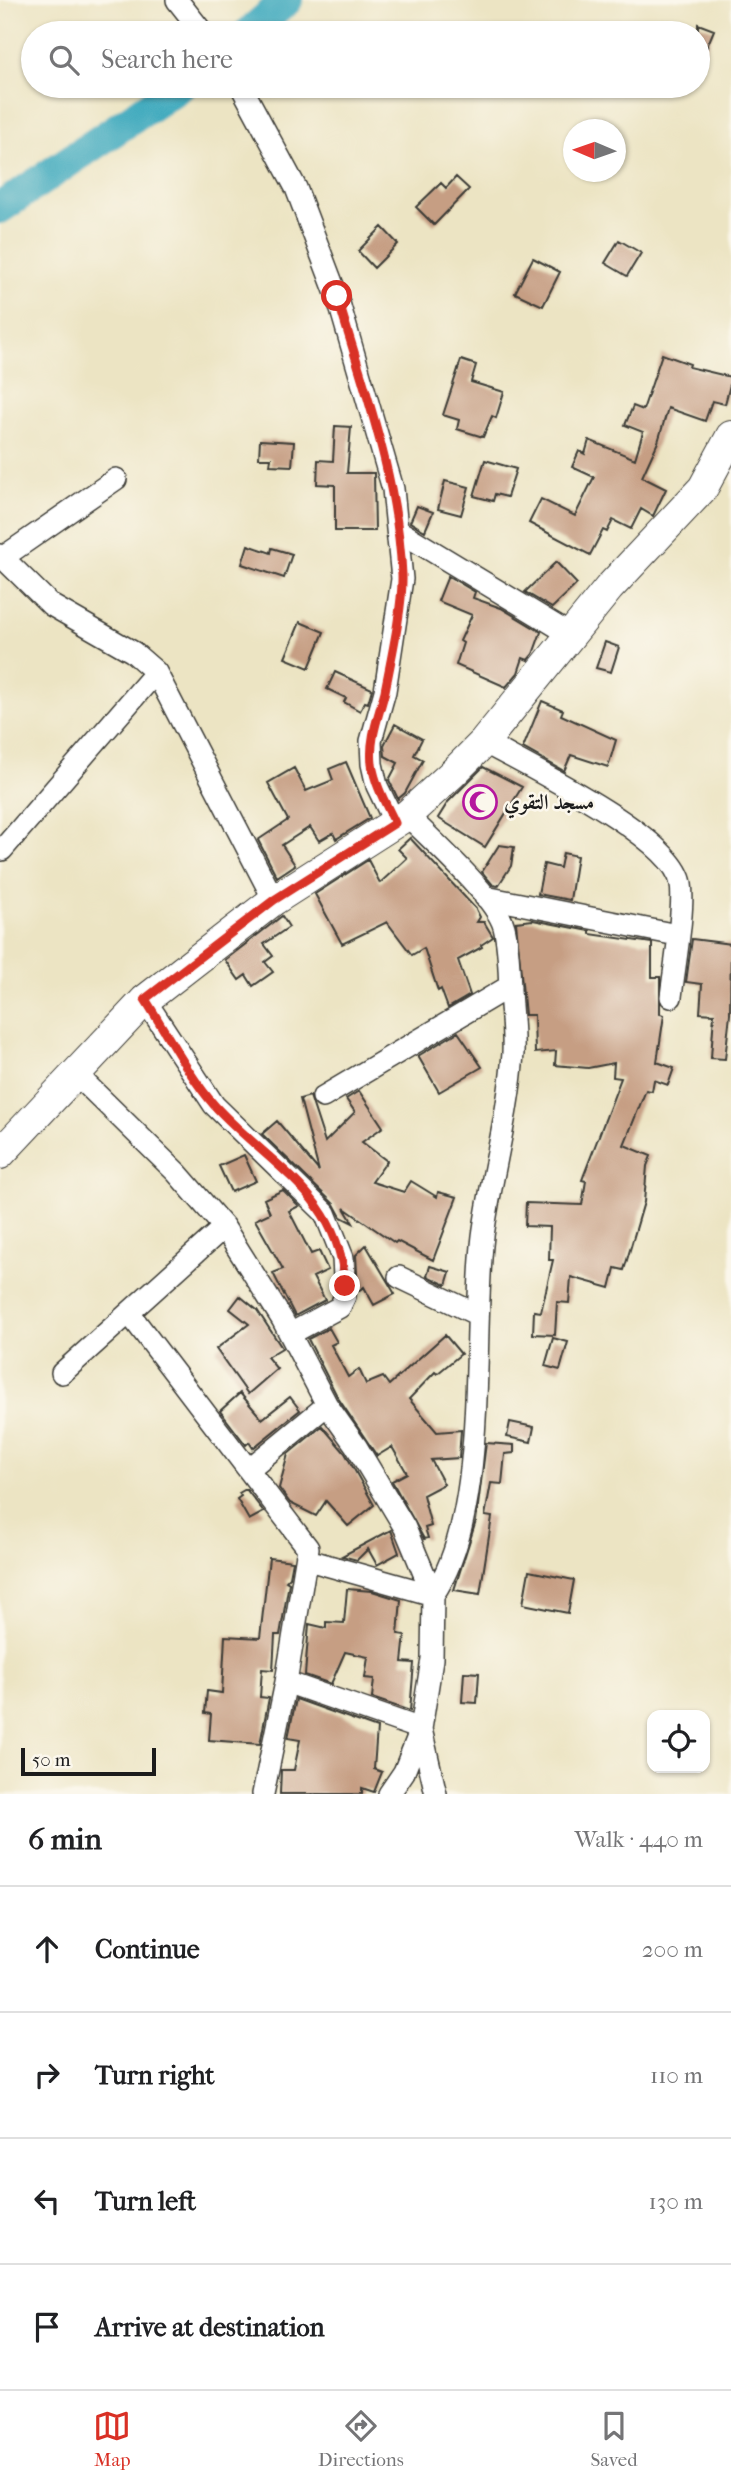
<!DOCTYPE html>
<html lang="en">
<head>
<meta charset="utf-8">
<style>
	body { margin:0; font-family:"IM FELL French Canon",Amiri,serif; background:#f2f2f2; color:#202124 }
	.controls { position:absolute; right:21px; bottom:21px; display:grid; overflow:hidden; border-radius:14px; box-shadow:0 2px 5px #0004 }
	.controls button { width:63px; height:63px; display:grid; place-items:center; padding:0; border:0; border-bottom:2px solid #e0e0e0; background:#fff; color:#202124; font:35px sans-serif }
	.compass { position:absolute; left:563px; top:119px; width:63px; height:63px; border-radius:50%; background:#fff; box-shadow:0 2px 5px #0004; rotate:272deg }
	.scale { position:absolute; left:21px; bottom:18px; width:135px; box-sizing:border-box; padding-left:7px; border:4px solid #1c1c1c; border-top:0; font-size:19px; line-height:24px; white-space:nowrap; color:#1c1c1c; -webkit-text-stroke:5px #fbf7ec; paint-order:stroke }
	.stop { position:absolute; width:21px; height:21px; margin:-16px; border:5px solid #d93025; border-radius:50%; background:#fff }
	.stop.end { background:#d93025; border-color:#fff; box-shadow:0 2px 7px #0008 }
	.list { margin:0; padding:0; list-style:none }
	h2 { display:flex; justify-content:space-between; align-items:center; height:91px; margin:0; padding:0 28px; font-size:30px }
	h2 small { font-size:23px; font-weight:400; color:#757577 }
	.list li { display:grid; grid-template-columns:46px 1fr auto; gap:21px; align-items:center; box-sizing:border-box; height:126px; padding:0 28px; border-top:2px solid #e0e0e0 }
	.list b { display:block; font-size:26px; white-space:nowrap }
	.list em { font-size:23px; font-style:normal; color:#757577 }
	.icon { flex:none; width:38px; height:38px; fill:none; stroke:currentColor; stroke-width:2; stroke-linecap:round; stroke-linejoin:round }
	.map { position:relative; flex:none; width:731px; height:1794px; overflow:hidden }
	.search { position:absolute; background:#fff; box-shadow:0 2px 5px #0004; left:21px; right:21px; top:21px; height:77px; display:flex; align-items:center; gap:18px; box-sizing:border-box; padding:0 24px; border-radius:38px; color:#757577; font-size:26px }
	.sheet { height:595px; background:#fff }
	nav { display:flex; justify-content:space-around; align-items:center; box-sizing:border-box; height:98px; border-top:2px solid #e0e0e0; background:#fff; font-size:19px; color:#757577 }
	nav a { display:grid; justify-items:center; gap:4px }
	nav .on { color:#d93025 }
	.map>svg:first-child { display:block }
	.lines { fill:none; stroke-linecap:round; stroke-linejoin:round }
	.river { stroke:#3ea9bd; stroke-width:32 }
	.building { fill:#c69e83 }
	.minor-casing { stroke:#3b3a35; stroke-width:24 }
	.secondary-casing { stroke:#3b3a35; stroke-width:32 }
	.minor { stroke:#fff; stroke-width:21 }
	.secondary { stroke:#fff; stroke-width:30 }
	.route { stroke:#d93025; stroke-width:9 }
	.labels { text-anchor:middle; stroke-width:5; stroke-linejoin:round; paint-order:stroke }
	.poi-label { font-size:21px; font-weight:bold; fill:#1c1c1c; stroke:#fbf7ec; text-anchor:start }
</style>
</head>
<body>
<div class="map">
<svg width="731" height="1794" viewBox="0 0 731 1794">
	<rect width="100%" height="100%" fill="#fbf7ec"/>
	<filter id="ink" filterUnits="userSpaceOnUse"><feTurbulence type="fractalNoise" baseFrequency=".0143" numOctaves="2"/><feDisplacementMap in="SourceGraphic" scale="14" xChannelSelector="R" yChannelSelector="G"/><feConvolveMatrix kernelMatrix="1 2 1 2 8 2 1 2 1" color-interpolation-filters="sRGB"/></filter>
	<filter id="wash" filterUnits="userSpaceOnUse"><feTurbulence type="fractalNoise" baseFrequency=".00686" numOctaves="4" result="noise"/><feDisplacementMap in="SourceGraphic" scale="28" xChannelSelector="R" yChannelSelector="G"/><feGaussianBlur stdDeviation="1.57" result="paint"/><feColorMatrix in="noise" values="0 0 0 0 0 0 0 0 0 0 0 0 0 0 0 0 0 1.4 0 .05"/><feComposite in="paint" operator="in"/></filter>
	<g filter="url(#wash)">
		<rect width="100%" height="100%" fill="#ece4c3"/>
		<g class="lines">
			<path class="river" d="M249,33L287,0
				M0,208L180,86"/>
		</g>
		<g id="blocks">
			<path class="building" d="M698,24L714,30L698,68Z
				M456,177L469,189L434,225L416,207L441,183L446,188Z
				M382,227L398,244L374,268L358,251Z
				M619,240L641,253L627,276L605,263Z
				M533,258L560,272L543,306L515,293Z
				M662,354L690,364L689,367L731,377V381L725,404L712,401L705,421L668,408L658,442L642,477L666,489L653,516L641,509L631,529L613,520L607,532L603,530L590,555L529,523L541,499L575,516L594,477L572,467L579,451L585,454L589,440L635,459L643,432L625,425L633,406L643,410Z
				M461,360L476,365L471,382L504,392L496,418L492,416L483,437L457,429L459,420L443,415Z
				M335,426L351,427L347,473H374L375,531H335V485L317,484L318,460L333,461Z
				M260,440L294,442L292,466L270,465L271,458H259Z
				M485,460L516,469L507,497L495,494L493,501L474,496Z
				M445,481L469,487L461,515L438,509Z
				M417,506L433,512L425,531L410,522Z
				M248,545L271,553L272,548L292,554L284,578L242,564Z
				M556,562L577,584L552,608L525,592Z
				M448,576L475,592L473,598L501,608L541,632L533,654L528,660L523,658L518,673L506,687L456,665L463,643L460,641L472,615L438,601Z
				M300,622L324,632L309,668L285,658Z
				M605,642L619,647L611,672L596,668Z
				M335,672L372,689L368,703L365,702L360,711L344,702L346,698L327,689Z
				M542,701L563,710L561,715L616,740L608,767L571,755L564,771L523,748Z
				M395,724L422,739L414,755L423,760L405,793L398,799L389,780L398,763L385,756L384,745Z
				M346,762L370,818L336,839L333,833L319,841L310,827L282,845L295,865L277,877L258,840L288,820L268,783L294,768L306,791L333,780L329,769Z
				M483,767L522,787L485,847L438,818L448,802Z
				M410,838L476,909L480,917L477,922H484L493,937L481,945L482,947L458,960L470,995L448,1008L441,989L438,991L424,948L412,955L387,922L342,944L315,894L368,860L380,883L407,858L398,849Z
				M499,845L514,847L511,866L498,886L493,885L482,872Z
				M563,853L577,856L570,900L538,894L544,864L560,868Z
				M282,916L289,927L264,944L273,956L265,962L273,972L253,986L246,975L239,980L225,960Z
				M533,920L590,931V934L652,943V977H660V1014L664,1015L657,1062L674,1068L668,1085L654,1080L652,1091L646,1090L624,1145L651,1156L647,1166L644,1202L624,1270L615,1268L610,1288L571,1277L569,1303L557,1302L555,1335L533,1334L534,1311L541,1312L553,1260H549L550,1227L525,1226L526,1203L582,1205L586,1181L582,1180L621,1078L613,1077L614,1063L588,1068L555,1065L556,1051L535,1053L534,1015H525L516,922Z
				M692,939L731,944L730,1014L725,1059L711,1058L714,1014L700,1013L702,984L686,982Z
				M458,1032L482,1067L439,1092L418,1056Z
				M359,1091L383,1127L362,1142L387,1161L372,1182L404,1192L411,1181L437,1197L438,1192L457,1197L433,1260L397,1241L395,1243L344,1208L353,1223L341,1217L334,1204L262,1134L277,1121L319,1171L300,1099L310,1096L325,1142L355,1112L346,1099Z
				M244,1155L256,1181L231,1192L219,1166Z
				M283,1190L299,1206L289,1211L311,1254L319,1251L328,1270L313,1277L325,1300L295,1316L273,1273L283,1269L255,1220L270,1213L264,1199Z
				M366,1245L395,1294L374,1305L364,1287L358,1291L356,1255Z
				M430,1266L450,1272L446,1285L427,1276Z
				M240,1296L257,1310L282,1348L267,1357L277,1369L248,1394L216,1349L249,1324L230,1309Z
				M329,1328L337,1342L331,1345L348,1377L359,1369L366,1384L383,1377L389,1385L445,1335L461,1354L437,1374L435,1372L409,1399L437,1432L461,1430L459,1458L431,1460L444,1484L423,1495L431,1526L425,1528L428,1538L424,1539L392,1481L407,1473L392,1447L377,1456L338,1398L308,1339Z
				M553,1338L568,1342L560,1370L545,1366Z
				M240,1393L262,1419L290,1397L300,1410L253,1448L249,1442L246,1445L220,1411Z
				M510,1422L534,1427L531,1442L507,1437Z
				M322,1426L345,1453L374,1505L348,1526L326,1501L316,1516L290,1503L279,1488L288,1454Z
				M486,1443L514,1445V1453L505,1454L502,1484L491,1483L485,1516L492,1517L480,1594L454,1590L476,1521Z
				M246,1489L264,1512L249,1520L237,1499L241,1496L239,1493Z
				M391,1530L399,1553L377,1565L368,1549L357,1560L342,1556Z
				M269,1558L293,1561L290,1577L286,1581L289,1583L280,1635H275L273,1670L262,1669L260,1697L269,1698L260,1744L209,1740L211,1714L205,1713L207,1691L222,1693L225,1636L260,1638Z
				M529,1571L574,1580L568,1613L523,1604Z
				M347,1589L372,1591L401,1600L398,1634L405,1635L402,1662L414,1663L410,1711L372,1698L374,1679L365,1678L368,1657L345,1652L331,1684L305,1675L309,1624L326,1628V1622L344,1623Z
				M464,1672L479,1673L477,1703L462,1702Z
				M296,1699L377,1728L374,1769L382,1772L374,1792L362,1788V1794H280L281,1770H294L300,1740L288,1738Z"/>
		</g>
	</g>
	<g filter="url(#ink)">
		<use href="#blocks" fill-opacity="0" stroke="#3b3a35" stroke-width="2"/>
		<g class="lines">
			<g class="minor-casing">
				<path id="minor" d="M177,0L203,33
					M241,86L296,188L337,296L393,489L402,579L385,691L371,741L372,764L377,786L395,823
					M399,531L571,635
					M0,555L51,605L133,652L156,672L274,900
					M2,558L116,479
					M484,742C528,767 674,837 681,884C685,908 674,969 671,997
					M2,850L156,672
					M485,897L677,935
					M145,1000L214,1105L325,1213L343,1258L345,1296L340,1307L290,1334
					M75,1073L177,1173L224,1227L282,1319L327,1405L356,1446L405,1528L433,1595L432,1659L421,1729L404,1772L389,1794
					M323,1097L510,986
					M399,1277L476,1314
					M129,1313L308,1548L286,1682L263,1794
					M62,1373L224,1227
					M249,1469L327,1405
					M308,1560L433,1595C490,1513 471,1336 483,1236C491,1176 509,1114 513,1053C514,1033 511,1011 510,990C509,969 509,947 504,927C496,897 430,839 407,815
					M286,1682L421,1729L436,1794"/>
			</g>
			<g class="secondary-casing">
				<path id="secondary" d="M0,1154L145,1000L274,900L407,815L452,774L484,742L609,588L703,488L731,436"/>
			</g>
			<use href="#minor" class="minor"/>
			<use href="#secondary" class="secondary"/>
		</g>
	</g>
	<g class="lines" filter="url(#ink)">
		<path class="route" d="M337,296C364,388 398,479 402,575C403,606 391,660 385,691C379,715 369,738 372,764C375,785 386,804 395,823L274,900L145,999C166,1032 190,1078 215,1106C270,1166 340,1195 345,1286"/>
	</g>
	<defs>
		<g id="mosque-ring" transform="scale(1.75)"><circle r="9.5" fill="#fbf7ec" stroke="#b5179e" stroke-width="1.5"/><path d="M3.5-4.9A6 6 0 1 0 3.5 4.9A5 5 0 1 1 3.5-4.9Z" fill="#b5179e"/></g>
	</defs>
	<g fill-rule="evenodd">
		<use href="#mosque-ring" x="480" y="802"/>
	</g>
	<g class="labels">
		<g class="poi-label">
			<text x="504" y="809">مسجد التقوي</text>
		</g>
	</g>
</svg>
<div class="controls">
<button><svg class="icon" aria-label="locate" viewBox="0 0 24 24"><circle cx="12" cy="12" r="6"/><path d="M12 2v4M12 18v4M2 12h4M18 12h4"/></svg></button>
</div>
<svg class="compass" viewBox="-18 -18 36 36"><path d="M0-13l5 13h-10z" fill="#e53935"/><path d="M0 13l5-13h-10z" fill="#757577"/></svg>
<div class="scale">50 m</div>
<div class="stop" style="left:337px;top:296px"></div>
<div class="stop end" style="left:345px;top:1286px"></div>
<div class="search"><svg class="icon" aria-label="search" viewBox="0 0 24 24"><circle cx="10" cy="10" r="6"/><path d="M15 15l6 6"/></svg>Search here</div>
</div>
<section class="sheet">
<h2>6 min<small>Walk · 440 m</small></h2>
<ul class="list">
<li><svg class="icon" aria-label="ahead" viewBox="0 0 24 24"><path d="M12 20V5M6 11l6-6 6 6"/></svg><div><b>Continue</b></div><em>200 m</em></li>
<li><svg class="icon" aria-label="right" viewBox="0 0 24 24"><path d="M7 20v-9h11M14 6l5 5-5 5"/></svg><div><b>Turn right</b></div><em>110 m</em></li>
<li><svg class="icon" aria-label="left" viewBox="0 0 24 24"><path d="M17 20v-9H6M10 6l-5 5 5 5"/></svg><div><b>Turn left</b></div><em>130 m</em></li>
<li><svg class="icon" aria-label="arrive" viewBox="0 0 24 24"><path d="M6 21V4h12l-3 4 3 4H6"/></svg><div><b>Arrive at destination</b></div></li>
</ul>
</section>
<nav>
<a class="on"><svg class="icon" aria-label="map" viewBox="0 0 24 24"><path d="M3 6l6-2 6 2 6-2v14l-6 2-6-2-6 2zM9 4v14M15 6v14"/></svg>Map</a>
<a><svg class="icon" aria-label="directions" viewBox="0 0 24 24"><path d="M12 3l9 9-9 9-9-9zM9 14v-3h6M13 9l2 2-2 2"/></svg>Directions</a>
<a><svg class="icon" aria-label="saved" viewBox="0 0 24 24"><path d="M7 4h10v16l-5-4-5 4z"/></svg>Saved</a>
</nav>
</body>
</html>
